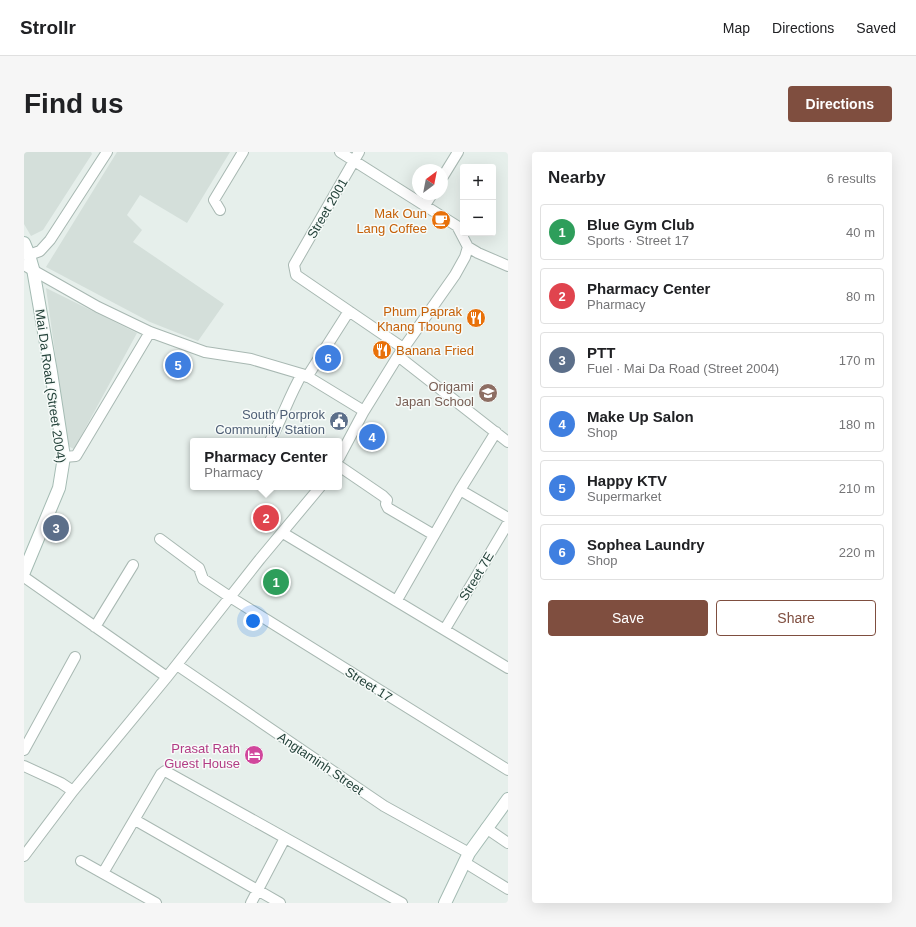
<!DOCTYPE html>
<html lang="en">
<head>
<meta charset="utf-8">
<style>
	body { margin:0; font-family:Helvetica,sans-serif; background:#f6f6f6; color:#202124 }
	.controls { position:absolute; right:12px; top:12px; display:grid; overflow:hidden; border-radius:4px; box-shadow:0 4px 16px #0002 }
	.controls button { width:36px; height:36px; display:grid; place-items:center; padding:0; border:0; border-bottom:1px solid #e0e0e0; background:#fff; color:#202124; font:20px sans-serif }
	.compass { position:absolute; left:388px; top:12px; width:36px; height:36px; border-radius:50%; background:#fff; box-shadow:0 4px 16px #0002; rotate:32deg }
	.you { position:absolute; left:229px; top:469px; width:14px; height:14px; margin:-10px; border:3px solid #fff; border-radius:50%; background:#1a73e8; box-shadow:0 0 0 6px #1a73e833 }
	.badge { display:grid; place-items:center; width:26px; height:26px; border-radius:50%; background:#7f4e3f; color:#fff; font-size:13px; font-weight:700 }
	.pin { position:absolute; translate:-50% -50%; border:2px solid #fff; box-shadow:0 1px 4px #0006 }
	.popup { position:absolute; left:166px; top:286px; width:152px; height:52px; box-sizing:border-box; display:grid; place-content:center; border-radius:4px; background:#fff; filter:drop-shadow(0 1px 3px #0005); font-size:13px; white-space:nowrap; color:#757577 }
	.popup b { font-size:15px; color:#202124 }
	.popup::after { content:''; position:absolute; left:50%; top:100%; margin-left:-8px; border:8px solid transparent; border-top-color:#fff }
	.list { margin:0; padding:0; list-style:none }
	h2 { display:flex; justify-content:space-between; align-items:center; height:52px; margin:0; padding:0 16px; font-size:17px }
	h2 small { font-size:13px; font-weight:400; color:#757577 }
	.list li { display:grid; grid-template-columns:26px 1fr auto; gap:12px; align-items:center; box-sizing:border-box; height:56px; margin:0 8px 8px; padding:0 8px; border:1px solid #e0e0e0; border-radius:4px }
	.list b { display:block; font-size:15px; white-space:nowrap }
	.list p { margin:0; font-size:13px; white-space:nowrap; color:#757577 }
	.list em { font-size:13px; font-style:normal; color:#757577 }
	.actions { display:flex; gap:8px; padding:12px 16px }
	.actions a { flex:1; padding:9px 0; border:1px solid #7f4e3f; border-radius:4px; text-align:center; font-size:14px; color:#7f4e3f }
	.actions .main { background:#7f4e3f; color:#fff }
	.map { position:relative; flex:none; width:484px; height:751px; overflow:hidden; border-radius:4px }
	header { display:flex; align-items:center; gap:24px; box-sizing:border-box; height:56px; padding:0 20px; background:#fff; border-bottom:1px solid #e0e0e0 }
	header strong { font-size:19px }
	nav { display:flex; gap:22px; margin-inline-start:auto; font-size:14px }
	.intro { display:flex; align-items:center; justify-content:space-between; box-sizing:border-box; height:96px; padding:0 24px }
	h1 { margin:0; font-size:28px }
	.button { padding:10px 18px; border-radius:4px; background:#7f4e3f; color:#fff; font-size:14px; font-weight:700 }
	main { display:flex; gap:24px; padding:0 24px }
	aside { flex:1; background:#fff; border-radius:4px; box-shadow:0 4px 16px #0002 }
	.map>svg:first-child { display:block }
	.built { fill:#d4dfda }
	.lines { fill:none; stroke-linecap:round; stroke-linejoin:round }
	.street-casing { stroke:#a8b8b2; stroke-width:12 }
	.secondary-casing { stroke:#a4bbb3; stroke-width:14 }
	.street { stroke:#fff; stroke-width:10 }
	.secondary { stroke:#fff; stroke-width:12 }
	.labels { text-anchor:middle; stroke-width:3; stroke-linejoin:round; paint-order:stroke }
	.street-label { font-size:13px; fill:#24423a; stroke:#f7fbf9 }
	.food-label { font-size:13px; fill:#c56008; stroke:#f7fbf9; text-anchor:end }
	.education-label { font-size:13px; fill:#785e54; stroke:#f7fbf9; text-anchor:end }
	.service-label { font-size:13px; fill:#4e5e75; stroke:#f7fbf9; text-anchor:end }
	.hotel-label { font-size:13px; fill:#b23c85; stroke:#f7fbf9; text-anchor:end }
</style>
</head>
<body>
<header>
<strong>Strollr</strong>
<nav><a>Map</a><a>Directions</a><a>Saved</a></nav>
</header>
<div class="intro"><h1>Find us</h1><a class="button">Directions</a></div>
<main>
<div class="map">
<svg width="484" height="751" viewBox="0 0 484 751">
	<rect width="100%" height="100%" fill="#e6efeb"/>
	<path class="built" d="M0,0H67L68,2L19,78L7,84L0,72Z
		M93,0H206L163,71L116,43L103,63L118,78L109,90L200,152L174,189L126,170L22,115Z
		M22,136L113,181L50,297L44,294Z"/>
	<g class="lines">
		<g class="street-casing">
			<path id="street" d="M316,0L433,74L444,95L454,101L484,114
				M335,0L270,113L272,123L379,196
				M418,26L434,0
				M401,53L408,42
				M196,58L190,48L219,0
				M5,103L16,99L26,88L83,0
				M0,113L74,155L126,180L181,200L227,207L281,223L340,259
				M374,204L484,290
				M283,225L325,159
				M246,289C258,267 265,244 278,222
				M40,305L52,304L126,180
				M315,306L340,259L374,204L431,123L441,105L444,95
				M315,314L359,344L363,348L362,352L364,356L410,383
				M436,338L484,366
				M259,381L484,516
				M136,387L175,416L179,427L206,445L484,618
				M0,425L143,525
				M373,448L436,338L472,280
				M71,475L109,413
				M421,477L484,371
				M153,513L360,654L445,701
				M0,598L51,505
				M0,614L37,631L49,639
				M111,668L256,751
				M462,676L484,691
				M0,704L49,639L143,525L236,407L296,335
				M57,709L132,751
				M440,710L484,737
				M79,721L137,622L141,619L378,751
				M227,751L261,686"/>
		</g>
		<g class="secondary-casing">
			<path id="secondary" d="M0,91L5,103L9,117L27,220L40,305L35,336L0,420
				M421,751L445,701L484,647"/>
		</g>
		<use href="#street" class="street"/>
		<use href="#secondary" class="secondary"/>
	</g>
	<defs>
		<g id="cafe-disc" transform="scale(1)"><circle r="9.5" fill="#e8710a" stroke="#f7fbf9"/><path d="M-5.5-4.5H6V0H3Q3 3.5 0 3.5H-2.5Q-5.5 3.5-5.5 0ZM3-3.2v2h1.7v-2ZM-6 4.5H4V6H-6Z" fill="#fff"/></g>
		<g id="restaurant-disc" transform="scale(1)"><circle r="9.5" fill="#e8710a" stroke="#f7fbf9"/><path d="M-5-6h1v4h1v-4h1v4h1v-4h1v5L-1.5 .5V6h-2V.5L-5-1ZM5-6V6H3V1.5H1.5Q1.5-4 5-6Z" fill="#fff"/></g>
		<g id="school-disc" transform="scale(1)"><circle r="9.5" fill="#8d6e63" stroke="#f7fbf9"/><path d="M0-5L7-2L0 1L-7-2ZM-4 1L0 2.5L4 1V4Q0 6-4 4Z" fill="#fff"/></g>
		<g id="civic-disc" transform="scale(1)"><circle r="9.5" fill="#5c6f8a" stroke="#f7fbf9"/><path d="M-.6-6.5H3V-4.5H.6V-3L4-1V1h2V6H-6V1h2V-1L-.6-3ZM-1.2 2.5V6h2.4V2.5Z" fill="#fff"/></g>
		<g id="hotel-disc" transform="scale(1)"><circle r="9.5" fill="#d1479c" stroke="#f7fbf9"/><path d="M-6-4.5h1.5V1H6V5H4.5V3h-9V5H-6ZM-4 0a1.8 1.8 0 1 1 3.6 0ZM.5 0V-2.5h3Q6-2.5 6 0Z" fill="#fff"/></g>
	</defs>
	<g fill-rule="evenodd">
		<use href="#cafe-disc" x="417" y="68"/>
		<use href="#restaurant-disc" x="452" y="166"/>
		<use href="#restaurant-disc" x="358" y="198"/>
		<use href="#school-disc" x="464" y="241"/>
		<use href="#civic-disc" x="315" y="269"/>
		<use href="#hotel-disc" x="230" y="603"/>
	</g>
	<g class="labels">
		<g class="street-label">
			<text transform="translate(303 56) rotate(-60)" y="5">Street 2001</text>
			<text transform="translate(27 234) rotate(82)" y="5">Mai Da Road (Street 2004)</text>
			<text transform="translate(452 424) rotate(-59)" y="5">Street 7E</text>
			<text transform="translate(345 532) rotate(32)" y="5">Street 17</text>
			<text transform="translate(297 611) rotate(34)" y="5">Angtaminh Street</text>
		</g>
		<g class="food-label">
			<text x="403" y="66">Mak Oun<tspan x="403" dy="15">Lang Coffee</tspan></text>
			<text x="438" y="164">Phum Paprak<tspan x="438" dy="15">Khang Tboung</tspan></text>
			<text x="372" y="203" text-anchor="start">Banana Fried</text>
		</g>
		<g class="education-label">
			<text x="450" y="239">Origami<tspan x="450" dy="15">Japan School</tspan></text>
		</g>
		<g class="service-label">
			<text x="301" y="267">South Porprok<tspan x="301" dy="15">Community Station</tspan></text>
		</g>
		<g class="hotel-label">
			<text x="216" y="601">Prasat Rath<tspan x="216" dy="15">Guest House</tspan></text>
		</g>
	</g>
</svg>
<div class="controls">
<button>+</button>
<button>−</button>
</div>
<svg class="compass" viewBox="-18 -18 36 36"><path d="M0-13l5 13h-10z" fill="#e53935"/><path d="M0 13l5-13h-10z" fill="#757577"/></svg>
<div class="you"></div>
<div class="pin badge" style="left:252px;top:430px;background:#2e9e5b">1</div>
<div class="pin badge" style="left:242px;top:366px;background:#e0444e">2</div>
<div class="popup"><b>Pharmacy Center</b>Pharmacy</div>
<div class="pin badge" style="left:32px;top:376px;background:#5c6f8a">3</div>
<div class="pin badge" style="left:348px;top:285px;background:#3f7fe0">4</div>
<div class="pin badge" style="left:154px;top:213px;background:#3f7fe0">5</div>
<div class="pin badge" style="left:304px;top:206px;background:#3f7fe0">6</div>
</div>
<aside>
<h2>Nearby<small>6 results</small></h2>
<ul class="list">
<li><span class="badge" style="background:#2e9e5b">1</span><div><b>Blue Gym Club</b><p>Sports · Street 17</p></div><em>40 m</em></li>
<li><span class="badge" style="background:#e0444e">2</span><div><b>Pharmacy Center</b><p>Pharmacy</p></div><em>80 m</em></li>
<li><span class="badge" style="background:#5c6f8a">3</span><div><b>PTT</b><p>Fuel · Mai Da Road (Street 2004)</p></div><em>170 m</em></li>
<li><span class="badge" style="background:#3f7fe0">4</span><div><b>Make Up Salon</b><p>Shop</p></div><em>180 m</em></li>
<li><span class="badge" style="background:#3f7fe0">5</span><div><b>Happy KTV</b><p>Supermarket</p></div><em>210 m</em></li>
<li><span class="badge" style="background:#3f7fe0">6</span><div><b>Sophea Laundry</b><p>Shop</p></div><em>220 m</em></li>
</ul>
<div class="actions"><a class="main">Save</a><a>Share</a></div>
</aside>
</main>
</body>
</html>
